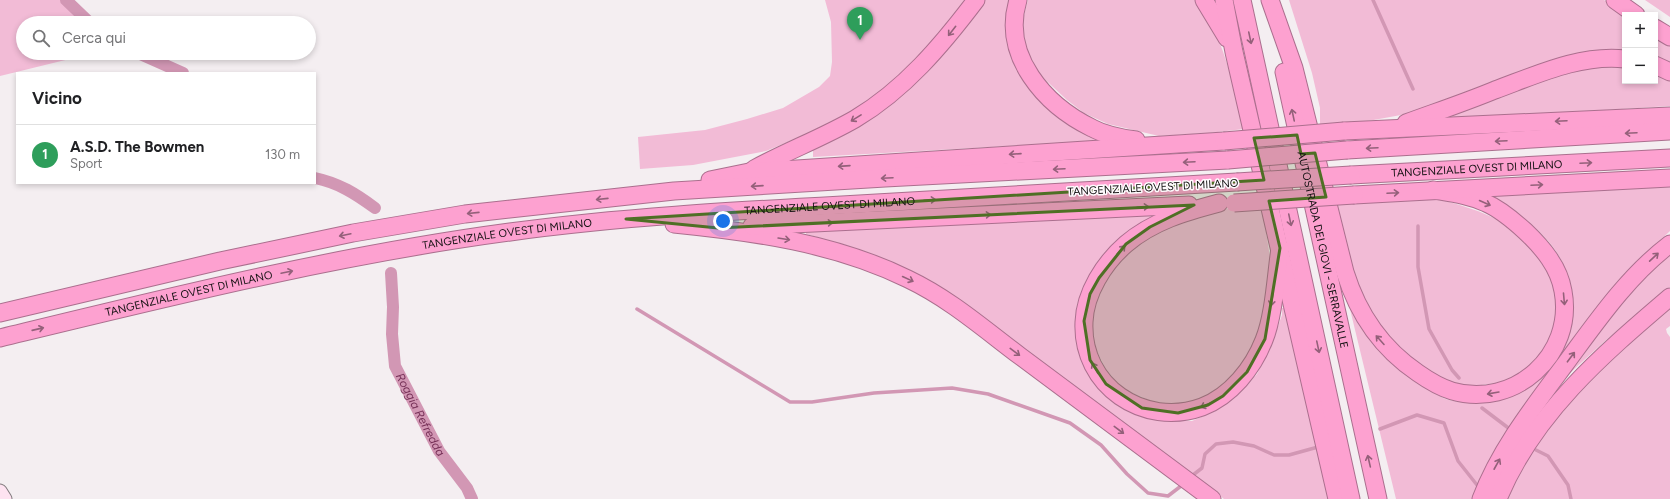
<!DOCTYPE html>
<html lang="it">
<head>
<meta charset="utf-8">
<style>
	body { margin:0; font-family:Figtree,sans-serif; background:#f6f6f6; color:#202124 }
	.controls { position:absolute; right:12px; top:12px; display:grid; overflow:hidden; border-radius:0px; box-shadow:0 2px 6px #0003 }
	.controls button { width:36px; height:36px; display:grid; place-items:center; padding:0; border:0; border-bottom:1px solid #e0e0e0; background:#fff; color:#202124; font:20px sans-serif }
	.you { position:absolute; left:723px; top:221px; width:14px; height:14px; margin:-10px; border:3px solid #fff; border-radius:50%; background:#1a73e8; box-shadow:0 0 0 6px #1a73e833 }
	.badge { display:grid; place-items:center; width:26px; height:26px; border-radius:50%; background:#4f6f25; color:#fff; font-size:13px; font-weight:700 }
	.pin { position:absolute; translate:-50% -33px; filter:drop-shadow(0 1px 2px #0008) }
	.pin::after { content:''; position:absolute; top:21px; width:14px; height:12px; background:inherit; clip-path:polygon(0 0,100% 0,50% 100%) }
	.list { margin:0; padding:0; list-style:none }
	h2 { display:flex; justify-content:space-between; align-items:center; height:52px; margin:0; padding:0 16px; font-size:17px }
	h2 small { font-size:13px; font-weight:400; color:#757577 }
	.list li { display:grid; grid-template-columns:26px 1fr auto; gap:12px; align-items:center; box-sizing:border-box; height:60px; padding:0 16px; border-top:1px solid #e0e0e0 }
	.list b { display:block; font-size:15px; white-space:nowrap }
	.list p { margin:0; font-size:13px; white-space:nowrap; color:#757577 }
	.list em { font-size:13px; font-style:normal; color:#757577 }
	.icon { flex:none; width:22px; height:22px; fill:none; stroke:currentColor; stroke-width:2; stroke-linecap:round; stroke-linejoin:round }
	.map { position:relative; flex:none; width:1670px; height:499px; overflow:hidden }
	.search { position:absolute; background:#fff; box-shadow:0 2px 6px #0003; left:16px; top:16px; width:300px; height:44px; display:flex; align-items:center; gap:10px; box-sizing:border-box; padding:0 14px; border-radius:22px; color:#757577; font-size:15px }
	.panel { position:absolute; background:#fff; box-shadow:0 2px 6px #0003; left:16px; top:72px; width:300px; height:112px; border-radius:0px }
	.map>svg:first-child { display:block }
	.green { fill:#f2bbd6 }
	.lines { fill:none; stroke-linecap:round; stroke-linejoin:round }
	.stream { stroke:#d297b4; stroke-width:3.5 }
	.canal { stroke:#d297b4; stroke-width:12 }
	.secondary-casing { stroke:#807a7d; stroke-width:15 }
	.highway-casing { stroke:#ab6f8e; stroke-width:19 }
	.secondary { stroke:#fee3f1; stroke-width:13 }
	.highway { stroke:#fda1d0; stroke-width:17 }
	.highway-bridge-casing { stroke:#ab6f8e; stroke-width:19; stroke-linecap:butt }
	.highway-bridge { stroke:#fda1d0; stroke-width:17 }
	.oneway { stroke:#94607a }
	.marked { fill:#4f6f25; fill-opacity:0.2; stroke:#4f6f25; stroke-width:3; stroke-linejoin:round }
	.labels { text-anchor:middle; stroke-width:3; stroke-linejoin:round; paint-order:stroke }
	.street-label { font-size:11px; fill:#141112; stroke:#fffcfe }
	.water-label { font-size:12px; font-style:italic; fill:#773158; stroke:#fffcfe }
</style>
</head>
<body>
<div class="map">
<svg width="1670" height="499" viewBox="0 0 1670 499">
	<rect width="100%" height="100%" fill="#f4eef1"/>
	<path class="green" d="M0,0H62L83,23H23V53H94L0,76Z
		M825,0H966L918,58L878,95L824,127L766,151L693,165L640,169L638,137L705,130L747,119L783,108L819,87L830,76L832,62L831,22Z
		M985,0H1013L1010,46L1099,139V141L813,157V150L839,136L952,44Z
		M1028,0H1195C1223,31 1234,89 1244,129L1209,133L1159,136L1108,124L1084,113L1067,100L1037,72L1026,49L1022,23Z
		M1289,0H1604L1627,15H1625V51L1401,115L1346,125L1320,126V108L1312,73Z
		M1645,0H1670V17Z
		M1655,33L1670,43V64L1655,58Z
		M1625,65V81H1655V73L1670,81V106L1443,120L1442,118L1556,75L1588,67Z
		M1670,181V231L1632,267L1590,316L1554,367L1473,499H1396L1349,305C1363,321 1376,338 1390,354C1395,361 1401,369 1407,375C1415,383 1433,392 1443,398C1454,403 1476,403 1488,401C1560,391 1594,319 1559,256C1543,228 1511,210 1485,194Z
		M1431,197C1454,203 1484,211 1505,224C1537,245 1566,280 1556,321C1550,344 1541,359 1522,373C1513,379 1499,383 1488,384C1478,386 1468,387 1458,385C1420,377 1383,336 1365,303C1349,273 1344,236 1336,204Z
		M1262,206L1272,270L1258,337L1236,374L1215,392L1194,402L1171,405L1151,401L1130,392L1118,384L1106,369L1095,348L1091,327L1094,300L1102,284L1121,258L1142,240L1201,211Z
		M1157,214L1128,233L1085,286L1077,305L1075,329L1080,352L1143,416L1161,420L1192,421L1215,411L1236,397L1257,374L1271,346L1282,315V308H1286L1329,499H1224L968,306C940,289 913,271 882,258C858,248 832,241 806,234V229Z
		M1670,247V287L1605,341L1570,373L1568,371L1608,314Z
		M1670,305V326L1666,329L1667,333L1670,337V499H1504L1530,451L1573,394Z"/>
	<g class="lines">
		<path class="stream" d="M1373,0L1413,89
			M1418,226V267L1429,329L1452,370L1459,378
			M637,309L790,402H812L874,393L952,388L988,394L1070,423L1101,445L1127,474L1148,493L1168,496L1181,486
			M1482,408L1511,430
			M1380,429L1417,415L1444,423L1458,461L1477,485
			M1536,450L1548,456L1568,485L1571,499
			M1193,475L1202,468L1205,454L1216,444L1233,442L1254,446L1274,455H1289L1318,447"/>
		<g class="canal">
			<path d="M66,0L90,23"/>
			<path d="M138,53L183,73"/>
			<path d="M315,178C339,183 356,194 375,208"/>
			<path id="s1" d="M391,273L393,307L392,334L395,366L439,451L467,488L472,499"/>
		</g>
		<g class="secondary-casing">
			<path id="secondary" d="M0,491L5,499"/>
		</g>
		<g class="highway-casing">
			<g id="highway">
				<path d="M1018,0C1001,56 1045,105 1092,128C1105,135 1121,138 1136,140"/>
				<path d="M1204,0L1227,38"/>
				<path d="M1224,0L1234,52L1337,499"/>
				<path d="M1242,0L1351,499"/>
				<path d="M1270,0L1294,68L1345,272C1358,314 1381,348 1418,373C1428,380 1439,387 1452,391C1514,409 1575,355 1563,291C1559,267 1543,248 1525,231C1514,221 1500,209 1486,203C1469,195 1451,193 1433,190"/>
				<path d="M1615,0L1636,15"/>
				<path d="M1655,28L1670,37"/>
				<path d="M1655,65L1670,72"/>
				<path id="s2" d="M1284,72L1378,499"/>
				<path d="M1406,123C1436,112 1466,102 1495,90C1536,75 1580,54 1625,59"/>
				<path d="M1344,131L1670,116"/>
				<path d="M1347,150L1670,131"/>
				<path d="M754,169C787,151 822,138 855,119C904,90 942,45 976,0"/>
				<path id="s3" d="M1351,175L1670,158"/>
				<path d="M710,180L749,172L1224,141"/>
				<path d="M1354,195L1670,178"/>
				<path d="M1219,203C1185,212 1153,221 1126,244C1104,263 1085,293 1084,322C1081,386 1144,428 1202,407C1231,396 1253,368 1264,340C1274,316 1276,275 1280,248"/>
				<path d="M674,224C754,232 835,243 908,279C950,299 984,329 1020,356C1084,404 1148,452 1212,499"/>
				<path d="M752,226L1189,205"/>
				<path d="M0,313L220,261L353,233L465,214L674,191L885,178L1228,160"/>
				<path id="s4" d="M0,338C169,297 338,255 510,232C620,217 731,211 842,205C974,197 1106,190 1237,182"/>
				<path d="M1481,499C1500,449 1534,406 1566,363C1597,321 1628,276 1670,244"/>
				<path d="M1498,499C1533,414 1602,355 1670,297"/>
			</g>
		</g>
		<use href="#secondary" class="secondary"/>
		<use href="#highway" class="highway"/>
		<g class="highway-bridge-casing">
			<path id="highway-bridge" d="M1224,141L1344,131
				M1228,160L1347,150
				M1237,182L1351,175
				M1234,203L1354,195"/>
		</g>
		<use href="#highway-bridge" class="highway-bridge"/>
	</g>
	<defs><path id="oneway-shaft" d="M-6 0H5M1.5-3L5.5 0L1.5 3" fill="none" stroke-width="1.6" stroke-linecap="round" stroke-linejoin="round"/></defs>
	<g class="oneway">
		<use href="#oneway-shaft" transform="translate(952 31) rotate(128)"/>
		<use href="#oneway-shaft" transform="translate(1250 38) rotate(78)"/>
		<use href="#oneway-shaft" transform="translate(1293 115) rotate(-102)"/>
		<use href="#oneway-shaft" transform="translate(856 118) rotate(148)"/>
		<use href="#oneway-shaft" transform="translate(1561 121) rotate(177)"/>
		<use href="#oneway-shaft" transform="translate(1631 133) rotate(177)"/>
		<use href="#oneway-shaft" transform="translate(1501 141) rotate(177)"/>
		<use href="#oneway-shaft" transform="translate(1372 148) rotate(177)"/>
		<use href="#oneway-shaft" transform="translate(1015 154) rotate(176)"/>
		<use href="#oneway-shaft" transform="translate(1189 162) rotate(177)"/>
		<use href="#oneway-shaft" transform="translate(1586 163) rotate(-3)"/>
		<use href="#oneway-shaft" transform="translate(844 166) rotate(176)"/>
		<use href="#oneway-shaft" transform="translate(1059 169) rotate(177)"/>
		<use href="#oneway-shaft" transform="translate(887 178) rotate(177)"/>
		<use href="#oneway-shaft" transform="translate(1537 185) rotate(-3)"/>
		<use href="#oneway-shaft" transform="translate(757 186) rotate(176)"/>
		<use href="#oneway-shaft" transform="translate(1393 193) rotate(-3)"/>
		<use href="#oneway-shaft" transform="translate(602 199) rotate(174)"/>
		<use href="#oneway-shaft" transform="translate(930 200) rotate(-3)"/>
		<use href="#oneway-shaft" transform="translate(1485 203) rotate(24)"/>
		<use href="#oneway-shaft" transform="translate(1143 207) rotate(-3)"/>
		<use href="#oneway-shaft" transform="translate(473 213) rotate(174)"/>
		<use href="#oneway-shaft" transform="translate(985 215) rotate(-3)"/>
		<use href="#oneway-shaft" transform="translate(1290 220) rotate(78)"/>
		<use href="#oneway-shaft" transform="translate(827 223) rotate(-3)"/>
		<use href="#oneway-shaft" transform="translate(345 235) rotate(168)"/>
		<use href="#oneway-shaft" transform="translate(784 239) rotate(9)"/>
		<use href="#oneway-shaft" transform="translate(1121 250) rotate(-47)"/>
		<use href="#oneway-shaft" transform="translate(1654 257) rotate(-43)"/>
		<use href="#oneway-shaft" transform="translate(287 272) rotate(-12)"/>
		<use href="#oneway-shaft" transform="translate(908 279) rotate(25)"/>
		<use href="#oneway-shaft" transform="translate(1564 299) rotate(85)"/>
		<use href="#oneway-shaft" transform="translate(1272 300) rotate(98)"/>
		<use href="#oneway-shaft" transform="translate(38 329) rotate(-13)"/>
		<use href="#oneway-shaft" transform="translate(1380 340) rotate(-132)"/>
		<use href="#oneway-shaft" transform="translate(1318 347) rotate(78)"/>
		<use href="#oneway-shaft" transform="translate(1015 352) rotate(37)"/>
		<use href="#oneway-shaft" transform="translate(1571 357) rotate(-53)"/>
		<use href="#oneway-shaft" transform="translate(1095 368) rotate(-118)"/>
		<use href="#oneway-shaft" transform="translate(1493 393) rotate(170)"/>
		<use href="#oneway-shaft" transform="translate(1206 405) rotate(156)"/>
		<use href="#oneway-shaft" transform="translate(1119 430) rotate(37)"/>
		<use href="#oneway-shaft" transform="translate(1369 461) rotate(-103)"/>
		<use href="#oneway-shaft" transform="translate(1497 464) rotate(-61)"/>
	</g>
	<path class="marked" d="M1297,135L1301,154L1315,153L1326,197L1269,201L1280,248L1265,339L1247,372L1223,396L1208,405L1178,413L1142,408L1106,384L1090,360L1084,321L1090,294L1099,278L1126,244L1150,227L1194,205L718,228L626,219L1264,180L1254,138Z"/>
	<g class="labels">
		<g class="street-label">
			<text dy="4" stroke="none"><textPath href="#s3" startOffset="126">TANGENZIALE OVEST DI MILANO</textPath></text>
			<text transform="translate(1153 187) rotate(-3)" y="4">TANGENZIALE OVEST DI MILANO</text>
			<text dy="4" stroke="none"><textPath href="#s4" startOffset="842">TANGENZIALE OVEST DI MILANO</textPath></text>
			<text dy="4" stroke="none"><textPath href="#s4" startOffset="518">TANGENZIALE OVEST DI MILANO</textPath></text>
			<text dy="4" stroke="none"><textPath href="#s2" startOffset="182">AUTOSTRADA DEI GIOVI - SERRAVALLE</textPath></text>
			<text dy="4" stroke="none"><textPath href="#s4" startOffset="194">TANGENZIALE OVEST DI MILANO</textPath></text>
		</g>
		<g class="water-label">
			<text dy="4" stroke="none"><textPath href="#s1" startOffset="148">Roggia Refredda</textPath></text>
		</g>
	</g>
</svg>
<div class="controls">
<button>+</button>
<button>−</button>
</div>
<div class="you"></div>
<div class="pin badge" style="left:860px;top:40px;background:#2e9e5b">1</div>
<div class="search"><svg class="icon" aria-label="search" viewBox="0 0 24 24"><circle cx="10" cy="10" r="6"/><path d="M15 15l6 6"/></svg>Cerca qui</div>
<section class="panel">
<h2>Vicino<small></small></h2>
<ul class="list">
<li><span class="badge" style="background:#2e9e5b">1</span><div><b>A.S.D. The Bowmen</b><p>Sport</p></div><em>130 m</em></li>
</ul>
</section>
</div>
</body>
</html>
